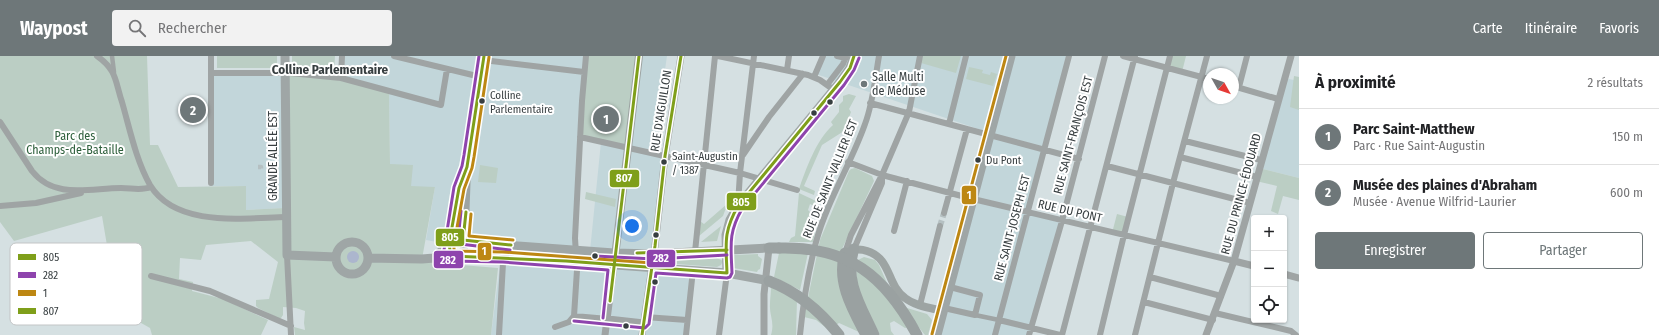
<!DOCTYPE html>
<html lang="fr">
<head>
<meta charset="utf-8">
<style>
	body { margin:0; font-family:"Fira Sans Condensed",sans-serif; background:#f2f2f2; color:#202124 }
	.controls { position:absolute; right:12px; bottom:12px; display:grid; overflow:hidden; border-radius:4px; box-shadow:0 1px 3px #0004 }
	.controls button { width:36px; height:36px; display:grid; place-items:center; padding:0; border:0; border-bottom:1px solid #e0e0e0; background:#fff; color:#202124; font:20px sans-serif }
	.compass { position:absolute; left:1203px; top:12px; width:36px; height:36px; border-radius:50%; background:#fff; box-shadow:0 1px 3px #0004; rotate:130deg }
	.you { position:absolute; left:632px; top:170px; width:14px; height:14px; margin:-10px; border:3px solid #fff; border-radius:50%; background:#1a73e8; box-shadow:0 0 0 6px #1a73e833 }
	.badge { display:grid; place-items:center; width:26px; height:26px; border-radius:50%; background:#6e7779; color:#fff; font-size:13px; font-weight:700 }
	.pin { position:absolute; translate:-50% -50%; border:2px solid #fff; box-shadow:0 1px 4px #0006 }
	.list { margin:0; padding:0; list-style:none }
	h2 { display:flex; justify-content:space-between; align-items:center; height:52px; margin:0; padding:0 16px; font-size:17px }
	h2 small { font-size:13px; font-weight:400; color:#757577 }
	.list li { display:grid; grid-template-columns:26px 1fr auto; gap:12px; align-items:center; box-sizing:border-box; height:56px; padding:0 16px; border-top:1px solid #e0e0e0 }
	.list b { display:block; font-size:15px; white-space:nowrap }
	.list p { margin:0; font-size:13px; white-space:nowrap; color:#757577 }
	.list em { font-size:13px; font-style:normal; color:#757577 }
	.actions { display:flex; gap:8px; padding:12px 16px }
	.actions a { flex:1; padding:9px 0; border:1px solid #6e7779; border-radius:4px; text-align:center; font-size:14px; color:#6e7779 }
	.actions .main { background:#6e7779; color:#fff }
	.icon { flex:none; width:22px; height:22px; fill:none; stroke:currentColor; stroke-width:2; stroke-linecap:round; stroke-linejoin:round }
	.map { position:relative; flex:none; width:1299px; height:279px; overflow:hidden }
	header { display:flex; align-items:center; gap:24px; box-sizing:border-box; height:56px; padding:0 20px; background:#6e7779; color:#fff }
	header strong { font-size:19px }
	nav { display:flex; gap:22px; margin-inline-start:auto; font-size:14px }
	.search { width:280px; height:36px; background:#f2f2f2; display:flex; align-items:center; gap:10px; box-sizing:border-box; padding:0 14px; border-radius:4px; color:#757577; font-size:15px }
	main { display:flex }
	aside { flex:1; background:#fff }
	.map>svg:first-child { display:block }
	.built { fill:#c2d6da }
	.green { fill:#bbcec4 }
	.water { fill:#acb6ce }
	.lines { fill:none; stroke-linecap:round; stroke-linejoin:round }
	.pedestrian-tunnel { stroke:#b5c0c2; stroke-width:4.5; stroke-dasharray:4.5 2; stroke-linecap:butt }
	.minor-tunnel { stroke:#b5c0c2; stroke-width:6; stroke-dasharray:6 3; stroke-linecap:butt }
	.pedestrian { stroke:#9fa4a4; stroke-width:4.5 }
	.minor { stroke:#9fa4a4; stroke-width:6 }
	.tertiary { stroke:#9fa4a4; stroke-width:7 }
	.secondary { stroke:#9da4a3; stroke-width:8 }
	.primary { stroke:#9fa6a6; stroke-width:9 }
	.motorway { stroke:#9aa1a1; stroke-width:11 }
	.motorway-bridge { stroke:#9aa1a1; stroke-width:11 }
	.bus-1-casing { stroke:#fff; stroke-width:6 }
	.bus-2-casing { stroke:#fff; stroke-width:6 }
	.bus-3-casing { stroke:#fff; stroke-width:6 }
	.bus-4-casing { stroke:#fff; stroke-width:6 }
	.bus-1 { stroke:#7f9f1a; stroke-width:3 }
	.bus-2 { stroke:#8e44ad; stroke-width:3 }
	.bus-3 { stroke:#bd8713; stroke-width:3 }
	.bus-4 { stroke:#7f9f1a; stroke-width:3 }
	.poi-dot { fill:#6e7779; stroke:#fff; stroke-width:1.5 }
	.bus-dot { fill:#373e40; stroke:#fff; stroke-width:1.5 }
	.labels { text-anchor:middle; stroke-width:4; stroke-linejoin:round; paint-order:stroke }
	.bus-label { font-size:11px; fill:#373e40; stroke:#fff; text-anchor:start }
	.poi-label { font-size:12px; fill:#373e40; stroke:#fff; text-anchor:start }
	.street-label { font-size:12px; fill:#373e40; stroke:#fff }
	.park-label { font-size:12px; fill:#2d5f3b; stroke:#fff }
	.neighbourhood-label { font-size:13px; font-weight:bold; fill:#373e40; stroke:#fff }
	.key { fill:#fff; stroke:#c3c5c6; stroke-width:1 }
	.key-label { font-size:11px; fill:#373e40 }
	.line-badge { stroke:#fff; stroke-width:1.5 }
	.badge-label { font-size:11px; text-anchor:middle; font-weight:bold; fill:#fff }
</style>
</head>
<body>
<header>
<strong>Waypost</strong>
<div class="search"><svg class="icon" aria-label="search" viewBox="0 0 24 24"><circle cx="10" cy="10" r="6"/><path d="M15 15l6 6"/></svg>Rechercher</div>
<nav><a>Carte</a><a>Itinéraire</a><a>Favoris</a></nav>
</header>
<main>
<div class="map">
<svg width="1299" height="279" viewBox="0 0 1299 279">
	<rect width="100%" height="100%" fill="#d5e0e2"/>
	<path class="built" d="M342,0H586L576,194L449,188L426,184L435,131H411L390,108L389,35L341,22Z
		M639,0H667L653,97L665,100L654,198L590,195L601,86Z
		M820,0H1069L1028,156L1062,165L1029,279H937L990,77L816,18Z
		M211,17H284L286,152L246,154V130H211Z
		M1284,22L1299,25V122L1259,112Z
		M501,201L693,214L686,279H491Z"/>
	<path class="green" d="M0,0H147L150,89H158L178,131L246,130V154L285,152L284,17L309,18L389,35L390,108L413,109L411,130L435,131L422,203H448L449,208L498,212L491,279H295L294,271L305,274L304,267L305,255L296,252L283,251V259L281,262H278L258,252L256,250V244L269,243L278,206L251,185L206,189L201,204L180,202L179,223L193,226L192,235L223,243L268,264L261,279H152L150,272L118,254L102,160L14,185L0,166Z
		M217,0H277V12H217Z
		M292,0H335L334,16L297,12L292,7Z
		M586,0H639L628,93L580,81Z
		M923,0H961L956,17L921,7Z
		M1170,0H1186L1182,16L1167,12Z
		M969,11L983,14L982,17L990,19L991,16L997,18L993,30L966,23Z
		M1294,20L1299,21V54L1290,51Z
		M849,38L856,40L849,53L851,56L844,75L822,89L804,130L815,135L814,139L799,133C806,113 816,84 833,69L831,66L839,56V49L843,45V40Z
		M480,109L498,112L496,127L478,126Z
		M855,112L872,120L874,125L842,193L859,276L839,267L829,274L816,264L804,261L820,184L849,115L851,113Z
		M1259,112L1299,122V144L1283,140L1278,158L1271,155L1277,130L1256,125Z
		M586,136L616,143L615,151L585,143Z
		M799,137L816,145L814,150L810,148L808,154L810,156L805,174L815,177L813,186H789L791,182L795,180Z
		M727,148V149L723,160L699,180L700,165L704,168Z
		M1117,158L1128,161L1124,179L1112,177Z
		M721,170L717,185L701,186Z
		M473,189L500,192L499,197L473,196Z
		M508,194L563,198V201L508,198Z
		M779,197H808L800,234L774,221Z
		M758,198V200L762,203L760,213L758,214L757,216L733,212L734,199Z
		M715,201L723,205L721,209L717,211L663,207V203Z
		M864,201L875,204L879,209L891,236L900,247L907,252L927,258L932,264L928,279H925L917,269L905,272L894,265L890,267L891,275L894,279H880C869,256 851,230 858,204Z
		M770,226L797,243L796,279H771C775,266 769,259 770,248C770,240 772,234 770,226Z"/>
	<path class="water" d="M347 201a6 6 0 1 1 12 0a6 6 0 1 1-12 0Z"/>
	<g class="lines">
		<path class="pedestrian-tunnel" d="M258,111H261V114"/>
		<path class="minor-tunnel" d="M940,170L944,157"/>
		<path class="pedestrian" d="M112,0L114,16
			M975,259L999,264"/>
		<path class="minor" d="M97,0C117,14 115,25 122,46C130,74 136,104 150,129C176,172 244,162 286,161
			M211,0V127
			M394,0L481,21
			M718,0L808,19L820,24L834,34
			M837,0L846,2
			M1123,0L1209,23
			M483,4L584,16
			M787,14L789,0
			M211,17H290L341,22L441,49L447,13
			M814,21L823,0
			M341,22L342,0
			M827,29L843,8L846,0
			M1233,30L1278,43
			M1239,31L1247,0
			M870,47L1079,103
			M0,66L32,115C55,144 90,132 121,132C132,132 141,135 151,131
			M949,68L966,0
			M580,81L740,117L797,134
			M1185,85L1261,104
			M743,99L769,61L803,18
			M1180,101L1257,121
			M848,106L882,119L973,143L1234,205
			M1107,110L1250,147
			M738,149L740,117L754,0
			M0,150L36,147L81,137
			M944,157L967,73
			M894,175L907,125
			M854,193L882,127V119
			M695,196L715,0
			M845,197L851,179L882,119L909,56L920,0
			M287,199L291,279
			M151,220L210,235L291,270
			M1150,221L1221,240
			M1144,246L1213,264
			M920,249L940,170
			M944,252L975,259L980,239L950,231
			M1215,257L1291,275L1296,279
			M574,260L608,263
			M645,261L687,264
			M999,264L1060,279
			M555,271L569,266L574,260L577,214L575,182L582,45L586,0
			M499,279L504,189
			M686,279L693,214
			M719,279L727,217
			M800,279C803,248 808,216 816,186C827,145 851,108 865,68C873,47 875,23 879,0
			M995,279L1069,0
			M1029,279L1062,165L1105,0
			M1062,279L1135,0
			M1100,279L1124,179L1170,0
			M1135,279L1173,127L1207,0"/>
		<path class="tertiary" d="M1234,205L1254,210
			M1284,218L1299,222
			M608,263L644,267
			M605,279L614,209
			M642,279L655,190L665,100L681,0
			M764,279V238L769,192
			M1206,279L1234,205L1291,0"/>
		<path class="secondary" d="M849,195C856,193 861,193 867,195C892,203 886,228 905,242C915,250 931,252 943,255
			M451,200L449,195V188L459,132L467,111L469,100L484,0
			M459,200L464,193L467,114
			M614,209L639,0"/>
		<path class="primary" d="M285,0L287,199L336,201
			M336 202a16 16 0 1 1 32 0a16 16 0 1 1-32 0Z
			M368,202L422,203L459,200L503,201L727,217L765,224
			M434,202L449,188L457,184L504,189L614,197L654,198L769,192
			M727,217L726,179L730,164L738,150L840,26L850,12L854,0
			M937,279L1011,0"/>
		<path class="motorway" d="M769,192H779
			M854,193C843,224 862,252 874,279
			M845,197C836,226 853,254 866,279"/>
		<path class="motorway-bridge" d="M779,192C849,190 885,220 917,279
			M769,225C798,236 820,255 839,279"/>
		<g class="bus-1-casing">
			<path id="bus-1" d="M484,0L467,111L459,132L449,188L451,200L566,205L727,217C726,188 723,176 738,150L840,26L850,12L854,0
				M466,156L463,184L511,189
				M637,197L727,194"/>
		</g>
		<g class="bus-2-casing">
			<path id="bus-2" d="M479,0L464,99L462,110L454,131L444,194L447,203L450,205L503,206L608,214L603,262
				M461,155L458,184L460,188L510,194
				M595,200L654,203L727,199
				M574,265L645,272L649,268L656,217L727,222L730,221L732,217C731,190 728,177 742,153L844,29L854,14L859,2"/>
		</g>
		<g class="bus-3-casing">
			<path id="bus-3" d="M489,1L474,101L472,112L464,133L454,188V195L503,196L652,207
				M471,158L469,180L513,184
				M932,278L1006,0"/>
		</g>
		<g class="bus-4-casing">
			<path id="bus-4" d="M610,245L639,0
				M642,279L655,190L665,100L681,0"/>
		</g>
		<use href="#bus-1" class="bus-1"/>
		<use href="#bus-2" class="bus-2"/>
		<use href="#bus-3" class="bus-3"/>
		<use href="#bus-4" class="bus-4"/>
	</g>
	<circle class="poi-dot" cx="864" cy="28" r="4"/>
	<g class="bus-dot">
		<circle cx="482" cy="45" r="3.5"/>
		<circle cx="830" cy="46" r="3.5"/>
		<circle cx="814" cy="57" r="3.5"/>
		<circle cx="978" cy="104" r="3.5"/>
		<circle cx="664" cy="106" r="3.5"/>
		<circle cx="656" cy="179" r="3.5"/>
		<circle cx="595" cy="200" r="3.5"/>
		<circle cx="655" cy="226" r="3.5"/>
		<circle cx="626" cy="270" r="3.5"/>
	</g>
	<g class="labels">
		<g class="bus-label">
			<text x="490" y="43">Colline<tspan x="490" dy="14">Parlementaire</tspan></text>
			<text x="672" y="104">Saint-Augustin<tspan x="672" dy="14">/ 1387</tspan></text>
			<text x="986" y="108">Du Pont</text>
		</g>
		<g class="poi-label">
			<text x="872" y="25">Salle Multi<tspan x="872" dy="14">de Méduse</tspan></text>
		</g>
		<g class="street-label">
			<text transform="translate(661 55) rotate(-81)" y="4">RUE D'AIGUILLON</text>
			<text transform="translate(1073 79) rotate(-75)" y="4">RUE SAINT-FRANÇOIS EST</text>
			<text transform="translate(273 100) rotate(-90)" y="4">GRANDE ALLÉE EST</text>
			<text transform="translate(830 123) rotate(-68)" y="4">RUE DE SAINT-VALLIER EST</text>
			<text transform="translate(1241 138) rotate(-75)" y="4">RUE DU PRINCE-ÉDOUARD</text>
			<text transform="translate(1070 155) rotate(13)" y="4">RUE DU PONT</text>
			<text transform="translate(1012 172) rotate(-75)" y="4">RUE SAINT-JOSEPH EST</text>
		</g>
		<g class="park-label">
			<text x="75" y="84">Parc des<tspan x="75" dy="14">Champs-de-Bataille</tspan></text>
		</g>
		<g class="neighbourhood-label">
			<text x="330" y="18">Colline Parlementaire</text>
		</g>
	</g>
	<rect x="10" y="187" width="132" height="82" rx="6" class="key"/>
	<rect x="18" y="198" width="18" height="6" fill="#7f9f1a"/>
	<rect x="18" y="216" width="18" height="6" fill="#8e44ad"/>
	<rect x="18" y="234" width="18" height="6" fill="#bd8713"/>
	<rect x="18" y="252" width="18" height="6" fill="#7f9f1a"/>
	<g class="key-label">
		<text x="43" y="205">805</text>
		<text x="43" y="223">282</text>
		<text x="43" y="241">1</text>
		<text x="43" y="259">807</text>
	</g>
	<g class="line-badge">
		<rect x="609" y="113" width="31" height="19" rx="4" fill="#7f9f1a"/>
		<rect x="961" y="129" width="16" height="20" rx="4" fill="#bd8713"/>
		<rect x="726" y="136" width="31" height="19" rx="4" fill="#7f9f1a"/>
		<rect x="435" y="172" width="30" height="19" rx="4" fill="#7f9f1a"/>
		<rect x="477" y="186" width="15" height="19" rx="4" fill="#bd8713"/>
		<rect x="646" y="193" width="30" height="19" rx="4" fill="#8e44ad"/>
		<rect x="433" y="194" width="31" height="19" rx="4" fill="#8e44ad"/>
	</g>
	<g class="badge-label">
		<text x="624" y="126">807</text>
		<text x="969" y="143">1</text>
		<text x="741" y="150">805</text>
		<text x="450" y="185">805</text>
		<text x="484" y="199">1</text>
		<text x="661" y="206">282</text>
		<text x="448" y="208">282</text>
	</g>
</svg>
<div class="controls">
<button>+</button>
<button>−</button>
<button><svg class="icon" aria-label="locate" viewBox="0 0 24 24"><circle cx="12" cy="12" r="6"/><path d="M12 2v4M12 18v4M2 12h4M18 12h4"/></svg></button>
</div>
<svg class="compass" viewBox="-18 -18 36 36"><path d="M0-13l5 13h-10z" fill="#e53935"/><path d="M0 13l5-13h-10z" fill="#757577"/></svg>
<div class="you"></div>
<div class="pin badge" style="left:606px;top:63px">1</div>
<div class="pin badge" style="left:193px;top:54px">2</div>
</div>
<aside>
<h2>À proximité<small>2 résultats</small></h2>
<ul class="list">
<li><span class="badge">1</span><div><b>Parc Saint-Matthew</b><p>Parc · Rue Saint-Augustin</p></div><em>150 m</em></li>
<li><span class="badge">2</span><div><b>Musée des plaines d'Abraham</b><p>Musée · Avenue Wilfrid-Laurier</p></div><em>600 m</em></li>
</ul>
<div class="actions"><a class="main">Enregistrer</a><a>Partager</a></div>
</aside>
</main>
</body>
</html>
